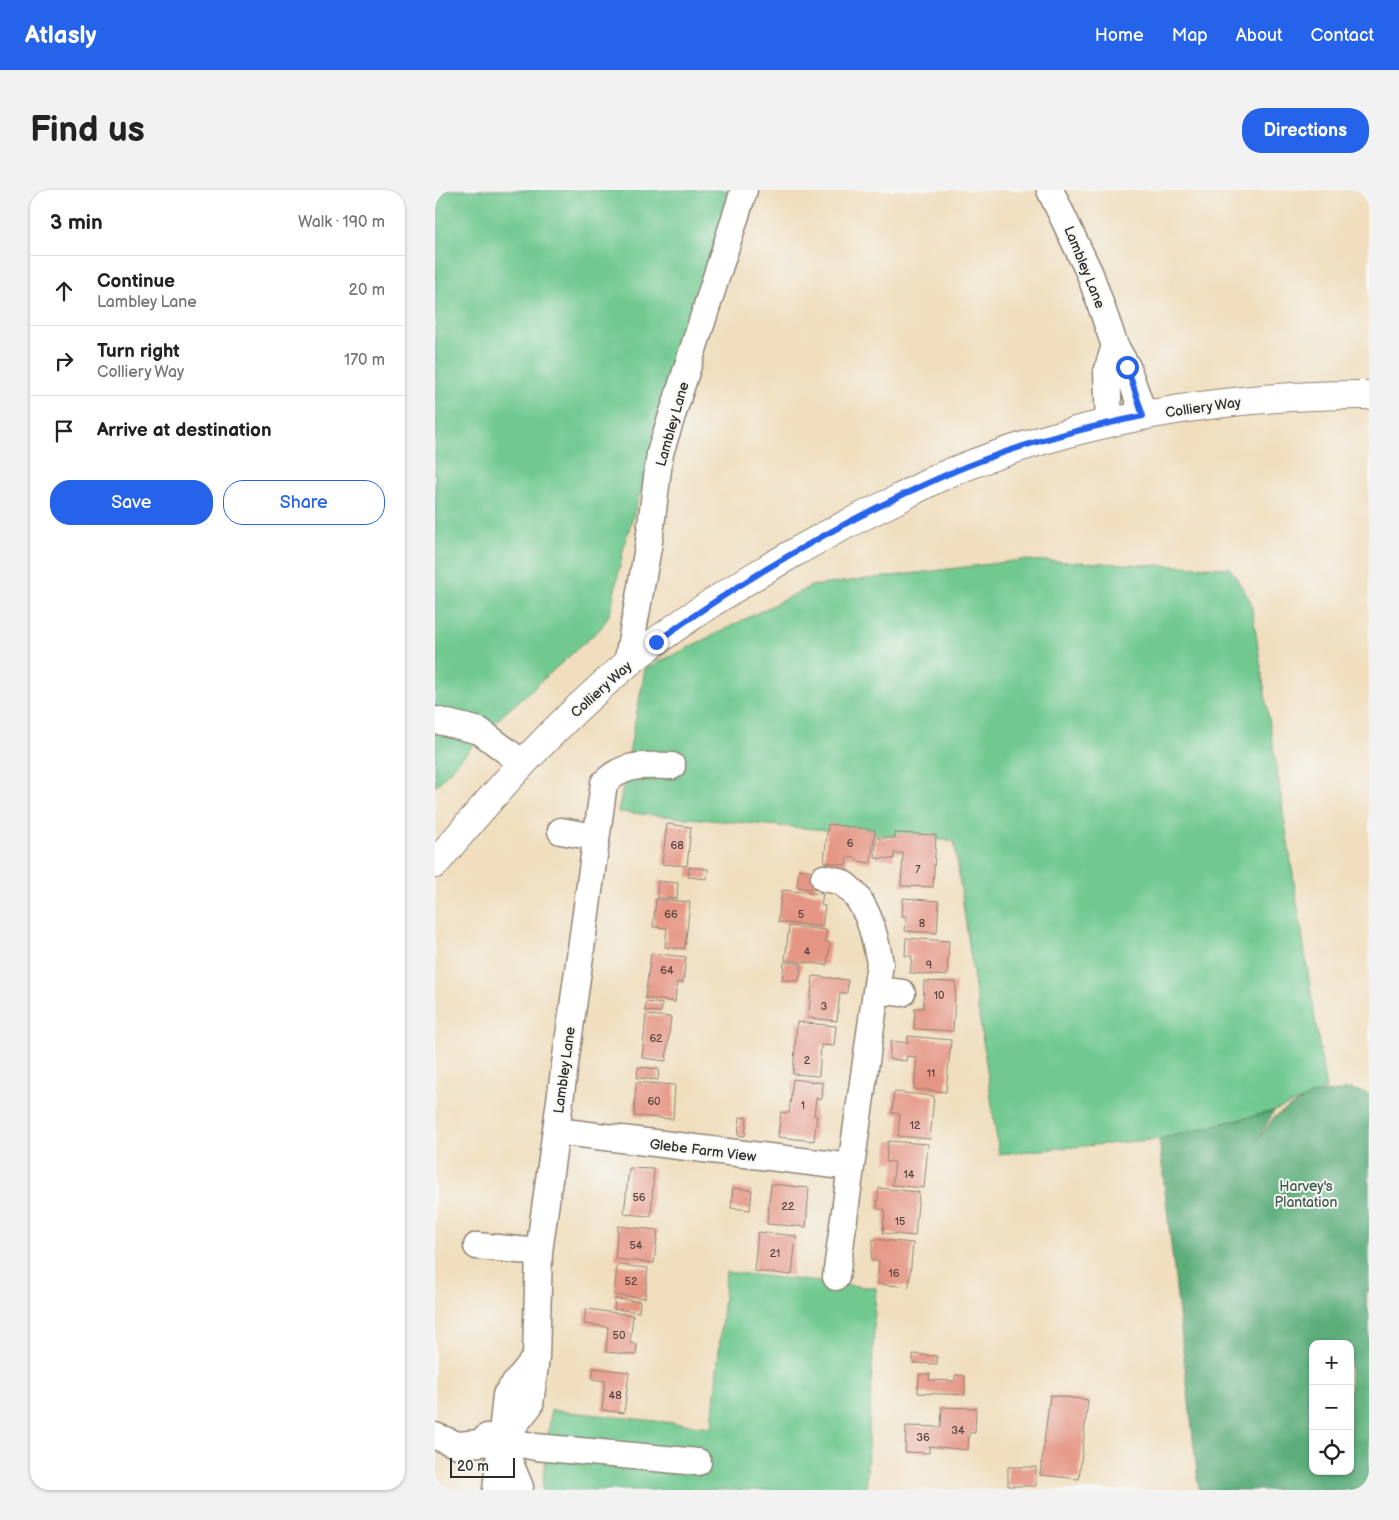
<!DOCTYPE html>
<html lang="en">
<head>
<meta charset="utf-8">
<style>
	body { margin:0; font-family:"Balsamiq Sans",sans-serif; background:#f2f2f2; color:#222 }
	.controls { position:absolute; right:15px; bottom:15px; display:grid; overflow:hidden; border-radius:10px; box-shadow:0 1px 4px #0004 }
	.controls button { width:45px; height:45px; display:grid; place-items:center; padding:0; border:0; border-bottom:1px solid #e0e0e0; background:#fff; color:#222; font:25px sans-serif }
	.scale { position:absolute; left:15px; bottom:12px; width:65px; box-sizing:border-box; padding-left:5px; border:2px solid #2b2b2b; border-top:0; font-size:14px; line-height:18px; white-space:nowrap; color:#2b2b2b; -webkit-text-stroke:4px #f6f6f2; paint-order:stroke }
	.stop { position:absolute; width:15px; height:15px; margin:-11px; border:4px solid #2563eb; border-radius:50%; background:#fff }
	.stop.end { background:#2563eb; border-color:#fff; box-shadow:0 1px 5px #0008 }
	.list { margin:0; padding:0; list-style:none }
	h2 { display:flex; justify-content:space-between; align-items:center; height:65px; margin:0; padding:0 20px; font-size:21px }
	h2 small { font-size:16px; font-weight:400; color:#767676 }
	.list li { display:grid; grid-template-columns:32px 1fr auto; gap:15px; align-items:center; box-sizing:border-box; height:70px; padding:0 20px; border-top:1px solid #e0e0e0 }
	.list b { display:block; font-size:19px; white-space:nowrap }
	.list p { margin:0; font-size:16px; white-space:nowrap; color:#767676 }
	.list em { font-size:16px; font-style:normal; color:#767676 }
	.actions { display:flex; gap:10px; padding:15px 20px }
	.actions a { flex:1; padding:11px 0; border:1px solid #2563eb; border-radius:20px; text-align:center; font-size:18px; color:#2563eb }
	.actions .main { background:#2563eb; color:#fff }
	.icon { flex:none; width:28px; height:28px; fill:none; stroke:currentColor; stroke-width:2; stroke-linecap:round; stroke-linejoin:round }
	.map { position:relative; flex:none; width:934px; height:1300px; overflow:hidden; border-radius:20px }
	header { display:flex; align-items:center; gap:30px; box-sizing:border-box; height:70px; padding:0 25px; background:#2563eb; color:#fff }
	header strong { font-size:24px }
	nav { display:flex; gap:28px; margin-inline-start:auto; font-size:18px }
	.intro { display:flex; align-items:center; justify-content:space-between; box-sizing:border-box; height:120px; padding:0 30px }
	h1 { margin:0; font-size:35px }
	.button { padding:12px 22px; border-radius:20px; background:#2563eb; color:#fff; font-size:18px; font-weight:700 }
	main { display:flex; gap:30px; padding:0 30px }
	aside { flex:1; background:#fff; border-radius:20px; box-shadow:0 1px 4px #0004 }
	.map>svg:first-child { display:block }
	.green { fill:#71c990; stroke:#4e7a5e }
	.forest { fill:#5cad7a; stroke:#446c52; fill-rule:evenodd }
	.building { fill:#e59584 }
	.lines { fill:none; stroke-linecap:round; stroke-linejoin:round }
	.minor-casing { stroke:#8e8474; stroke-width:29 }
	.major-casing { stroke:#8e8474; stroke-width:30 }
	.minor { stroke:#fff; stroke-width:26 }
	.major { stroke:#fff; stroke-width:28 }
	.route { stroke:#2563eb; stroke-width:6 }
	.labels { text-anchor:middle; stroke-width:4; stroke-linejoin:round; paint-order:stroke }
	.number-label { font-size:11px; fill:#5a4641 }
	.street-label { font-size:14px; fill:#2b2b2b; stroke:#f6f6f2 }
	.park-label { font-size:14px; fill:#405a49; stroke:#f6f6f2 }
</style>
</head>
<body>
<header>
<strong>Atlasly</strong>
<nav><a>Home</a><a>Map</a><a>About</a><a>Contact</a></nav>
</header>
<div class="intro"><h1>Find us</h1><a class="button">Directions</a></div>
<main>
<aside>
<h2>3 min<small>Walk · 190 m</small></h2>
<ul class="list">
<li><svg class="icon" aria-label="ahead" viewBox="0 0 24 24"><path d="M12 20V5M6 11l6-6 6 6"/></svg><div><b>Continue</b><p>Lambley Lane</p></div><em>20 m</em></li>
<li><svg class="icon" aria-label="right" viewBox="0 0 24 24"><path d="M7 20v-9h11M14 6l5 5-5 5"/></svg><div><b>Turn right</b><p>Colliery Way</p></div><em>170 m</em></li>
<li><svg class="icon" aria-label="arrive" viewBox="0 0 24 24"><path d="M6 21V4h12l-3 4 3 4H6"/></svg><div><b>Arrive at destination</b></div></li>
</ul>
<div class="actions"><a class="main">Save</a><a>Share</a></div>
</aside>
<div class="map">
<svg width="934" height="1300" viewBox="0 0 934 1300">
	<rect width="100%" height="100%" fill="#f6f6f2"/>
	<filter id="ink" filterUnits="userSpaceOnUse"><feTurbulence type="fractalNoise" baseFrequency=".02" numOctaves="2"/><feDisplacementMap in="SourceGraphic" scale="10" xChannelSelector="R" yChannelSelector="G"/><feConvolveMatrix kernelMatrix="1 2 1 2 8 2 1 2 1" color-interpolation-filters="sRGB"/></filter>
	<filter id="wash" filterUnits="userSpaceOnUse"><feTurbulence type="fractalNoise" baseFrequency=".0096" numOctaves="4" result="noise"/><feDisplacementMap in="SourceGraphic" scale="20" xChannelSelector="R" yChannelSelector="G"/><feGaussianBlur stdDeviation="1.12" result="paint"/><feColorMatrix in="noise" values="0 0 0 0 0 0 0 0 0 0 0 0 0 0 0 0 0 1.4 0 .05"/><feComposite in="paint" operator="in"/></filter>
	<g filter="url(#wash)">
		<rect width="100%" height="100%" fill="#f0debe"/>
		<path class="green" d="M0,0H299L190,352L175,423L166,438L60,532L0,597Z
			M587,370L795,378L816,412L891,900L839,921L724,949L564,964L519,651L183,622L210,479L376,396Z
			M291,1082L441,1098L431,1300H107L116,1220L277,1237Z"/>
		<path class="forest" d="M916,899L934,904V1101H930L934,1127V1300H764L724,949L839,921L821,953L839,927L875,905ZM878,1154H915V1281H878Z"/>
		<g id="blocks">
			<path class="building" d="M232,634L256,637L252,676L227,674Z
				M393,634L440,640L436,673L422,671V668L412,667L411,675L389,672Z
				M460,643L501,645L498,697L466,696L468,663H459V669L440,668L441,648H460Z
				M254,677L273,679L272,689L253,687Z
				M364,679L382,681L380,700L362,697Z
				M223,691L243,693L242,709L222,707Z
				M347,700L388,704L386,715L390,716L387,737L343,732Z
				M468,708L504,711L502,743L470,741L472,726H467Z
				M221,709L255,712L250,759L230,757L232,738L218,737Z
				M354,736L392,740L390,752L395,753L392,775L350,770Z
				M471,748L514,751L512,786L475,783L477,766H470Z
				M216,763L251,767L248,793L242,792L240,812L210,808Z
				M349,772L367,774L364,791L347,790Z
				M378,786L413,790L412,803H405L402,831L373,828Z
				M489,791L521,792L518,841L479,839L480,818H488Z
				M211,812L227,814L226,822L210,821Z
				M211,825L236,827L231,871L207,868Z
				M362,832L401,836L399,856L386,855L384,886L358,884Z
				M473,846L516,850L511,902L479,899L482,867L472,866L471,871L454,869L456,851L473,853Z
				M203,877L224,879L223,890L202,888Z
				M358,889L388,893L387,909L381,908L379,926H382L379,951L343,947L346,922L354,923Z
				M201,892L240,895L238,929L199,926Z
				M459,902L499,906L495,949L463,946L465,924L457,923Z
				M305,927L312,928L310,946L303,945Z
				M453,951L493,954L489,998L457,995L460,972H451Z
				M194,978L219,979L216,1026L189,1024Z
				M336,994L374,998L371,1037L332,1034Z
				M298,998L317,1000L315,1020L296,1018Z
				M444,998L484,1002L480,1046L448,1043L450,1020L442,1019Z
				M183,1036L223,1040L219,1073L180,1069Z
				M323,1042L361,1046L357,1085L319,1081Z
				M438,1049L478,1053L474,1097L442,1094L444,1071H436Z
				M182,1075L213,1078L210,1108L179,1105Z
				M180,1109L205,1111L204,1122L179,1119Z
				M151,1119L198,1125L195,1153L202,1154L201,1165L171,1162L173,1137L149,1134Z
				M478,1164L502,1166V1174L478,1173Z
				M158,1178L194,1182L189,1223L167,1220L170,1191L157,1189Z
				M484,1184H495L494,1190L520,1191V1185L530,1186V1205L483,1203Z
				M615,1205L653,1210L644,1289L605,1285Z
				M507,1217L541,1218L540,1243H534L533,1260L494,1256V1263L470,1262L471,1236L506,1237Z
				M573,1277H601V1296H573Z"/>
		</g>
	</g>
	<g filter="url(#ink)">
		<use href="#blocks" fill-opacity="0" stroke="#8e8474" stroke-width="1"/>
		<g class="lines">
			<g class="minor-casing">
				<path id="minor" d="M615,0L655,84L680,156L692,177L709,226
					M674,233L672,181L680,156
					M192,474L214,352L225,263L309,0
					M0,530L45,541L86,572
					M126,641L160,647
					M442,800L467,803
					M121,941L416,977L445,773C440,747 433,709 407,693C403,690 394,689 389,688
					M42,1056L104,1062
					M401,1087L416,977
					M0,1246L23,1255L66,1251L95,1215L101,1167L104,1062L169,593C191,572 208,576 237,576
					M52,1247L101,1257L263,1272
					M67,1254L85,1297L84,1300
					M61,1300L71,1205L101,1167"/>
			</g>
			<g class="major-casing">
				<path id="major" d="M0,674C60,602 120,534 192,474C241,434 295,400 350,368C386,347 423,328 461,310C478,301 496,291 514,283C646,229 792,204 934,205"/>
			</g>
			<use href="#minor" class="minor"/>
			<use href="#major" class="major"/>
		</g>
	</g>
	<g class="lines" filter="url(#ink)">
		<path class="route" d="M221,452C312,387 410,329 513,284C574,257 643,239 708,226L692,177"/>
	</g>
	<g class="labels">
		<g class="number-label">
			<text x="415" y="657">6</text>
			<text x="242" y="659">68</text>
			<text x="483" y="683">7</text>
			<text x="236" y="728">66</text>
			<text x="366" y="728">5</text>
			<text x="487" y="737">8</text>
			<text x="372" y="765">4</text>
			<text x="494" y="779">9</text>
			<text x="232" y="784">64</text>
			<text x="504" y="809">10</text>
			<text x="389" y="820">3</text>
			<text x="221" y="852">62</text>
			<text x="372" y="874">2</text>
			<text x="496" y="887">11</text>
			<text x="219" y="915">60</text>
			<text x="368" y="919">1</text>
			<text x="480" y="939">12</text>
			<text x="474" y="988">14</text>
			<text x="204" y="1011">56</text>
			<text x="353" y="1020">22</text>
			<text x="465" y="1035">15</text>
			<text x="201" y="1059">54</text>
			<text x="340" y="1067">21</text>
			<text x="459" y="1087">16</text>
			<text x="196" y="1095">52</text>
			<text x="184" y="1149">50</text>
			<text x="180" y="1209">48</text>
			<text x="523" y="1244">34</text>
			<text x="488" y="1251">36</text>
		</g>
		<g class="street-label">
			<text transform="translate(650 77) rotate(68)" y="5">Lambley Lane</text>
			<text transform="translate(768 217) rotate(-8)" y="5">Colliery Way</text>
			<text transform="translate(237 234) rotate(-74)" y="5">Lambley Lane</text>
			<text transform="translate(166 499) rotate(-42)" y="5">Colliery Way</text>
			<text transform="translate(129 880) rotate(-82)" y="5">Lambley Lane</text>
			<text transform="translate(268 960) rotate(7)" y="5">Glebe Farm View</text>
		</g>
		<g class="park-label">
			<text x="871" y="1001">Harvey's<tspan x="871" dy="16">Plantation</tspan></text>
		</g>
	</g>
</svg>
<div class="controls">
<button>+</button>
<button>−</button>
<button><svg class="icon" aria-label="locate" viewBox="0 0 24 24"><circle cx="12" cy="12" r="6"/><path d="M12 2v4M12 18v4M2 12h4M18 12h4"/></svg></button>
</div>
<div class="scale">20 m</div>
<div class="stop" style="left:692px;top:177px"></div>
<div class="stop end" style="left:221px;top:452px"></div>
</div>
</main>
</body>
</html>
